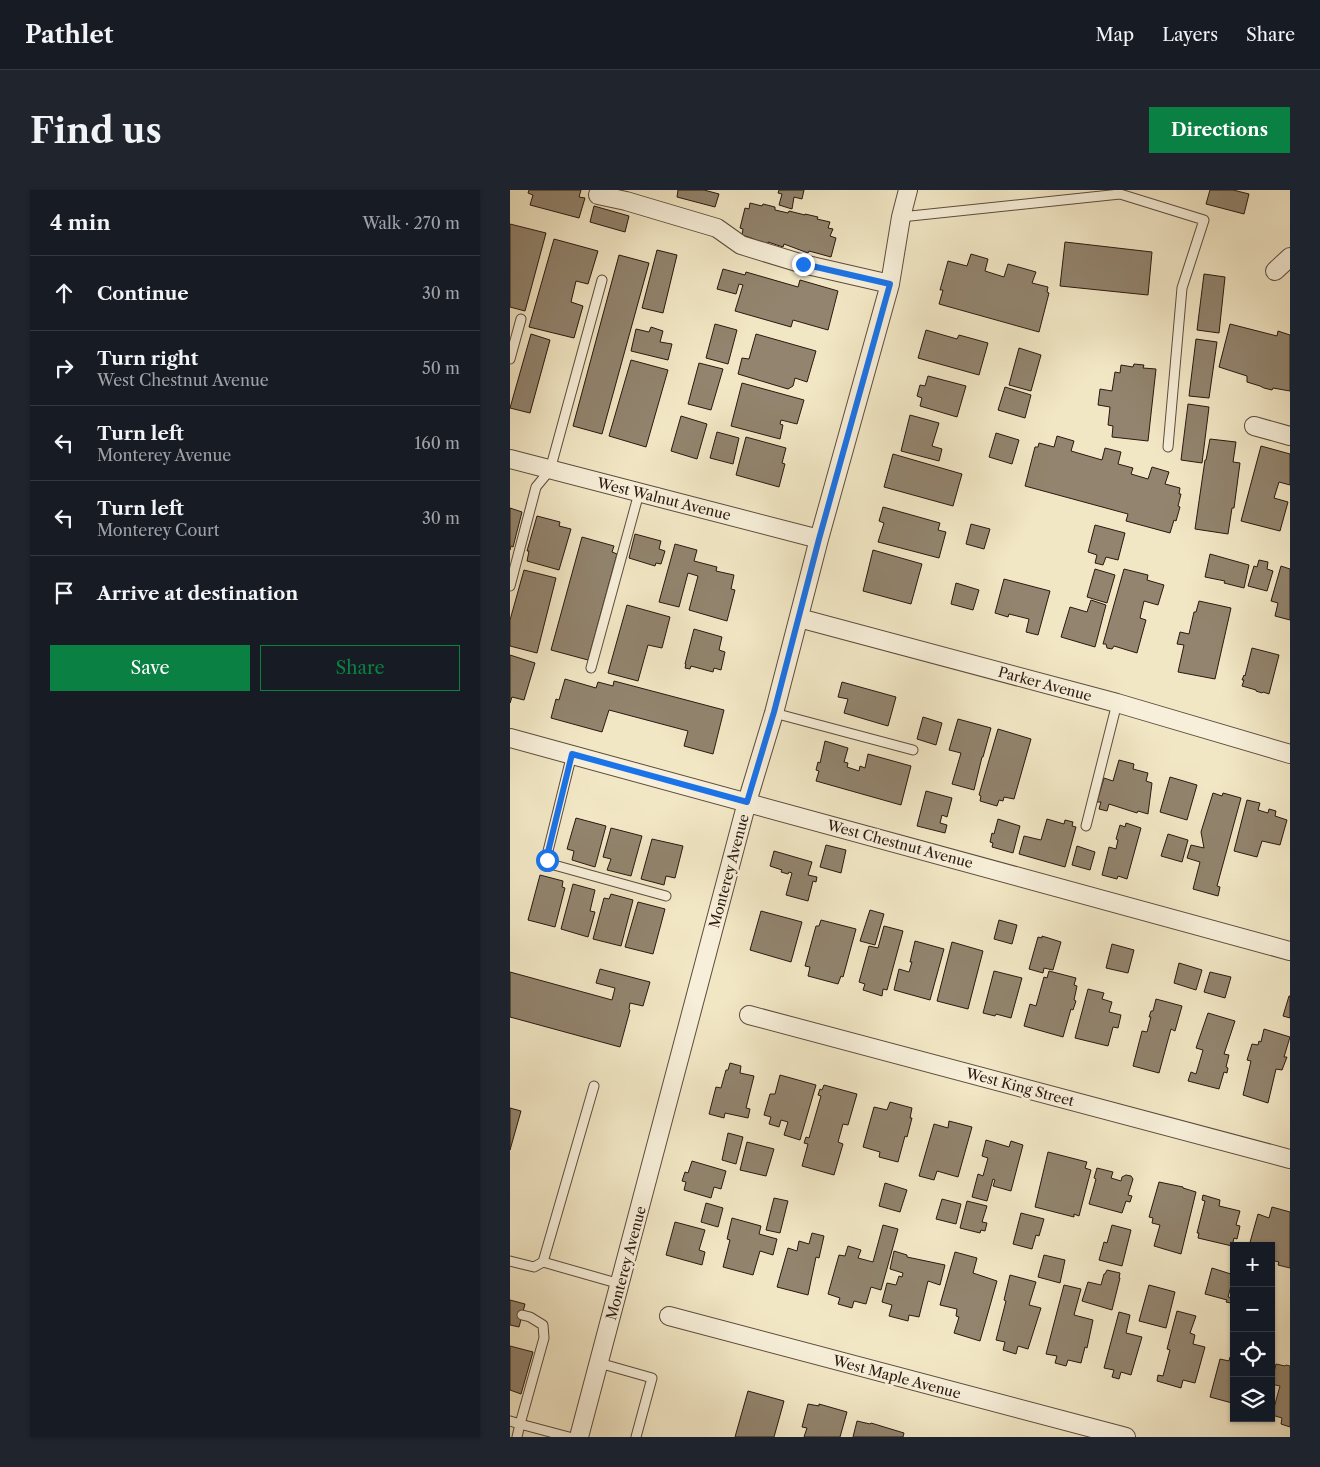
<!DOCTYPE html>
<html lang="en">
<head>
<meta charset="utf-8">
<style>
	body { margin:0; font-family:"Libre Caslon Text",serif; background:#20242c; color:#f1f3f6 }
	.controls { position:absolute; right:15px; bottom:15px; display:grid; overflow:hidden; border-radius:0px; box-shadow:0 1px 4px #0004 }
	.controls button { width:45px; height:45px; display:grid; place-items:center; padding:0; border:0; border-bottom:1px solid #363941; background:#171b24; color:#f1f3f6; font:25px sans-serif }
	.stop { position:absolute; width:15px; height:15px; margin:-11px; border:4px solid #1a73e8; border-radius:50%; background:#fff }
	.stop.end { background:#1a73e8; border-color:#fff; box-shadow:0 1px 5px #0008 }
	.list { margin:0; padding:0; list-style:none }
	h2 { display:flex; justify-content:space-between; align-items:center; height:65px; margin:0; padding:0 20px; font-size:21px }
	h2 small { font-size:16px; font-weight:400; color:#9ea1a6 }
	.list li { display:grid; grid-template-columns:32px 1fr auto; gap:15px; align-items:center; box-sizing:border-box; height:75px; padding:0 20px; border-top:1px solid #363941 }
	.list b { display:block; font-size:19px; white-space:nowrap }
	.list p { margin:0; font-size:16px; white-space:nowrap; color:#9ea1a6 }
	.list em { font-size:16px; font-style:normal; color:#9ea1a6 }
	.actions { display:flex; gap:10px; padding:15px 20px }
	.actions a { flex:1; padding:11px 0; border:1px solid #0b8043; border-radius:0px; text-align:center; font-size:18px; color:#0b8043 }
	.actions .main { background:#0b8043; color:#fff }
	.icon { flex:none; width:28px; height:28px; fill:none; stroke:currentColor; stroke-width:2; stroke-linecap:round; stroke-linejoin:round }
	.map { position:relative; flex:none; width:780px; height:1247px; overflow:hidden; border-radius:0px }
	header { display:flex; align-items:center; gap:30px; box-sizing:border-box; height:70px; padding:0 25px; background:#171b24; border-bottom:1px solid #363941 }
	header strong { font-size:24px }
	nav { display:flex; gap:28px; margin-inline-start:auto; font-size:18px }
	.intro { display:flex; align-items:center; justify-content:space-between; box-sizing:border-box; height:120px; padding:0 30px }
	h1 { margin:0; font-size:35px }
	.button { padding:12px 22px; border-radius:0px; background:#0b8043; color:#fff; font-size:18px; font-weight:700 }
	main { display:flex; gap:30px; padding:0 30px }
	aside { flex:1; background:#171b24; border-radius:0px; box-shadow:0 1px 4px #0004 }
	.map>svg:first-child { display:block }
	.building { fill:#92846e; stroke:#2b1810 }
	.lines { fill:none; stroke-linecap:round; stroke-linejoin:round }
	.lane-casing { stroke:#5d4c3d; stroke-width:11 }
	.street-casing { stroke:#5d4c3d; stroke-width:20 }
	.lane { stroke:#f7efd9; stroke-width:9 }
	.street { stroke:#f7efd9; stroke-width:18 }
	.route { stroke:#1a73e8; stroke-width:6 }
	.labels { text-anchor:middle; stroke-width:5; stroke-linejoin:round; paint-order:stroke }
	.street-label { font-size:14px; fill:#2b1810; stroke:#f7efd9 }
</style>
</head>
<body>
<header>
<strong>Pathlet</strong>
<nav><a>Map</a><a>Layers</a><a>Share</a></nav>
</header>
<div class="intro"><h1>Find us</h1><a class="button">Directions</a></div>
<main>
<aside>
<h2>4 min<small>Walk · 270 m</small></h2>
<ul class="list">
<li><svg class="icon" aria-label="ahead" viewBox="0 0 24 24"><path d="M12 20V5M6 11l6-6 6 6"/></svg><div><b>Continue</b></div><em>30 m</em></li>
<li><svg class="icon" aria-label="right" viewBox="0 0 24 24"><path d="M7 20v-9h11M14 6l5 5-5 5"/></svg><div><b>Turn right</b><p>West Chestnut Avenue</p></div><em>50 m</em></li>
<li><svg class="icon" aria-label="left" viewBox="0 0 24 24"><path d="M17 20v-9H6M10 6l-5 5 5 5"/></svg><div><b>Turn left</b><p>Monterey Avenue</p></div><em>160 m</em></li>
<li><svg class="icon" aria-label="left" viewBox="0 0 24 24"><path d="M17 20v-9H6M10 6l-5 5 5 5"/></svg><div><b>Turn left</b><p>Monterey Court</p></div><em>30 m</em></li>
<li><svg class="icon" aria-label="arrive" viewBox="0 0 24 24"><path d="M6 21V4h12l-3 4 3 4H6"/></svg><div><b>Arrive at destination</b></div></li>
</ul>
<div class="actions"><a class="main">Save</a><a>Share</a></div>
</aside>
<div class="map">
<svg width="780" height="1247" viewBox="0 0 780 1247">
	<rect width="100%" height="100%" fill="#f2e7c5"/>
	<filter id="stains"><feTurbulence type="fractalNoise" baseFrequency=".004" numOctaves="4"/><feColorMatrix values="0 0 0 0 .2 0 0 0 0 .09 0 0 0 0 .02 0 0 0 .5 -.17"/></filter>
	<radialGradient id="worn" r=".72"><stop offset=".6" stop-color="#630" stop-opacity="0"/><stop offset="1" stop-color="#630" stop-opacity=".3"/></radialGradient>
	<path class="building" d="M19,0H71L69,7L75,8L69,28L20,15L23,5L18,3Z
		M168,0H194L209,4L205,17L167,7Z
		M269,0H294L292,9L284,7L282,19L269,15L272,4L268,3Z
		M700,0H723L739,4L734,24L696,14Z
		M240,13L252,16L253,14L265,17V20L278,23L279,21L295,25V24L308,27L307,29L320,32L318,38L323,39L320,46L326,48L321,67L299,61L298,63L274,54L273,57L258,52L257,55L243,51L244,49L232,45L233,39L230,38L235,18L239,19Z
		M84,16L119,26L115,42L80,32Z
		M0,34L36,43L15,121L0,117Z
		M44,49L88,61L78,94L66,91L61,112L73,116L64,148L19,137Z
		M555,52L642,62L638,105L550,96Z
		M147,60L167,65L153,123L132,118Z
		M461,64L478,69L475,81L494,87L498,74L526,82L522,93L538,97L537,102L539,103L529,142L429,114L433,100H430L438,71L457,76Z
		M109,65L139,73L92,244L63,236Z
		M213,79L235,85L236,82L288,97L290,90L328,101L318,140L283,130L281,137L225,121L233,95L229,94L226,104L207,99Z
		M694,84L715,87L709,143L687,140Z
		M205,134L227,140L218,174L196,168Z
		M720,134L767,146L768,141L780,145V201L763,198L762,200L754,198L750,196L737,192V186L709,177Z
		M141,137L153,141L150,152L162,154L158,170L121,161L126,139L139,142Z
		M416,140L447,149L449,145L478,153L469,185L408,168Z
		M21,144L40,150L20,223L0,218Z
		M246,144L306,161L297,192L285,188L283,196L278,199L228,184L232,168L239,169Z
		M686,149L707,152L699,208L679,206Z
		M509,158L531,165L521,201L499,195Z
		M121,170L158,180L136,257L99,246Z
		M189,173L213,179L201,220L178,214Z
		M624,174L634,175L633,178L646,179L638,251L602,247L603,236L598,235L600,217L588,215L590,199L602,201L605,182L610,183L611,175L623,177Z
		M418,186L456,196L447,227L410,216L412,208L407,206L410,195L415,196Z
		M232,193L294,210L287,234L271,230L270,234L273,235L270,249L221,236Z
		M495,197L521,205L515,228L488,220Z
		M678,214L699,217L692,273L671,270Z
		M400,225L429,233L422,256L432,259L429,271L391,261Z
		M171,226L197,234L187,269L161,261Z
		M207,242L229,248L223,274L200,268Z
		M486,243L509,250L502,274L479,267Z
		M547,246L564,251L561,261L592,270L595,258L611,262L608,274L623,278L621,284L638,289L642,277L659,282L655,294L670,298L669,304H671L668,316L670,317L666,331L664,330L660,343L616,331L618,324L515,296L525,257H528L529,253L544,257Z
		M236,247L276,258L272,273L275,274L269,297L226,285Z
		M700,249L726,252L723,272L730,273L724,318H722L718,344L685,339L695,270H696Z
		M751,256L780,264V295L769,292L764,308L778,312L770,341L731,331Z
		M383,264L452,284L443,316L374,297Z
		M373,317L430,333L428,340L436,342L429,368L368,352L374,333L369,331Z
		M0,318L12,322L3,357L1,356L0,360Z
		M27,326L50,332L49,336L61,339L49,380L17,371L19,361H17Z
		M461,334L480,339L474,359L456,354Z
		M585,335L615,343L608,370L596,367L593,375L585,373L587,365L578,362Z
		M125,344L151,351L149,359L155,361L151,374L146,373L145,376L119,368Z
		M72,347L104,356L102,362L107,364L78,470L41,460Z
		M165,354L187,360L184,371L207,377L206,381L224,385L221,399L225,400L217,431L179,420L188,386L178,383L169,417L149,412Z
		M363,360L412,374L401,414L353,401Z
		M700,364L739,375L734,398L714,393L715,391L695,387Z
		M749,370L758,372L757,379L763,381L757,401L738,396L744,376L747,377Z
		M771,376L780,379V430L765,426L768,413L761,411Z
		M585,379L605,385L597,413L577,407Z
		M614,379L638,385L637,390L654,395L648,415L634,411L630,428L636,430L627,463L604,456L602,459L597,458L596,454H593Z
		M14,380L46,388L27,463L0,456V430Z
		M494,389L540,401L528,445L516,442L519,429L499,424L498,427L485,423Z
		M446,393L469,400L463,420L441,414Z
		M581,410L596,415L585,457L551,447L560,417L577,422Z
		M689,411L721,418L705,489L668,482L674,455L667,454L670,442L679,444L684,422H686Z
		M117,415L160,427L152,458L138,455L128,491L98,483Z
		M184,439L212,447L209,460L215,462L211,480L204,478L203,482L181,476L180,479L175,478L176,474H175Z
		M742,458L769,465L759,504L753,502L752,503L746,501V500L732,496L734,490H732L734,485L735,486Z
		M0,465L25,473L14,510L2,507L0,513Z
		M55,489L86,498L88,492L103,496L104,491L214,520L203,564L174,556L178,541L99,520L92,542L41,528L46,509L49,510Z
		M332,492L386,507L378,536L334,523L338,509L328,507Z
		M413,527L432,533L426,555L407,549Z
		M448,529L481,538L473,567H472L464,600L442,594L451,563L439,560Z
		M488,539L521,549L504,609L494,607L493,611L489,610L487,616L470,611L471,606L469,605Z
		M315,551L338,558L334,572L338,573L337,577L349,581L350,576L355,578L358,564L401,576L391,615L306,591L309,581L306,580L308,572L310,573Z
		M609,570L624,574L623,579L638,583L636,591L642,593L638,624L628,621L627,623L599,614L597,621L589,619L591,612H587L594,588L603,591Z
		M660,587L687,595L677,630L650,622Z
		M416,601L442,608L437,627L432,625L430,633L437,635L435,643L407,636Z
		M703,603L712,606L713,603L731,608L707,696L710,697L708,706L683,699L690,672L677,668L681,655L694,658L691,642Z
		M737,610L750,613L748,620L758,623L759,619L766,621L765,626L777,630L770,655L752,651L747,667L724,661Z
		M66,628L96,636L85,677L62,670L64,661L57,659Z
		M488,629L510,636L503,663L482,657L483,653L480,652L482,643L484,644Z
		M537,629L554,634L555,630L563,632L562,636L566,637L555,677L509,664L514,646L531,650Z
		M616,633L631,638L617,689L608,686L607,689L592,685L599,657L606,659L608,650L606,649L610,635L615,637Z
		M101,638L132,646L121,686L97,680L101,669L93,667Z
		M658,644L678,650L672,672L651,666Z
		M142,649L173,656L165,688L156,686L154,695L131,689Z
		M316,655L336,660L331,683L310,677Z
		M567,656L585,662L580,680L562,675Z
		M264,661L302,672L298,685L307,687L306,692L303,691L298,711L276,705L282,683L279,682L278,684L271,682L272,680L260,676Z
		M30,685L53,691L52,697L55,698L45,737L18,730Z
		M63,694L85,700L80,721L85,722L78,747L51,739Z
		M101,704L123,710L111,756L83,749L94,708L99,709Z
		M128,712L155,719L143,764L115,757Z
		M360,720L374,724L365,755L350,751Z
		M251,721L292,732L281,772L240,760Z
		M311,730L346,739L333,787L331,786L328,794L298,786L300,777L295,776L306,736H309Z
		M489,730L507,735L502,754L484,749Z
		M374,736L393,741L377,800L373,799L372,806L353,800L355,794L349,792L359,756L368,758Z
		M532,746L551,752L543,780L534,778L533,783L519,779L528,747L532,748Z
		M405,751L434,759L420,810L384,800L389,779L399,782L402,772H400Z
		M442,752L473,761L458,819L427,811Z
		M602,754L624,760L618,783L596,778Z
		M669,773L692,780L686,800L664,793Z
		M90,779L140,792L133,816L120,813L119,819L120,820L110,857L0,827V782L102,810L105,798L86,793Z
		M484,781L512,788L501,828L486,824L485,826L473,823Z
		M539,781L566,788L564,795L567,796L564,810L566,811L563,820L561,819L553,847L514,836L520,814L526,816L534,787L537,788Z
		M700,782L721,787L715,808L694,802Z
		M578,799L594,803L592,809L602,812L599,822L611,825L608,838L603,837L598,856L565,848Z
		M779,806H780V828L773,826Z
		M646,809L672,816L665,841L661,839L649,883L623,876L632,841L637,842L641,827H639L641,821H643Z
		M698,823L725,831L714,864L719,865L716,877L718,878L717,883L714,882L709,899L678,891L681,882L686,884L693,860L686,858Z
		M754,839L780,847L774,867H777L772,880L766,879L758,913L733,905L741,871L737,870L742,854L748,855L749,851L751,852Z
		M220,873L231,876L230,883L244,886L236,918L240,919L238,928L215,923L214,928L199,924L206,897L211,898L216,880H218Z
		M270,885L306,895L290,950L274,945L278,932L271,930L269,937L259,934L261,927L254,925L260,904H265Z
		M314,895L347,904L338,935L333,934L328,952L333,954L324,985L292,976L298,954L294,953L296,947L299,948L311,906L308,905L310,899L312,900Z
		M380,912L402,918L400,928H402L397,947L395,946L388,972L369,967L370,962L353,957L364,917L377,920Z
		M0,918L11,921L0,960Z
		M439,931L462,937L448,987L427,981L424,990L409,986L424,934L438,938Z
		M218,943L233,947L226,974L212,970Z
		M476,950L499,957L501,951L513,955L501,1001L483,996L485,990L483,989L477,1011L462,1007L468,984L473,986L478,968L472,966Z
		M237,952L264,959L256,986L230,980Z
		M538,962L577,972L575,978L581,980L569,1026L564,1024V1027L525,1017Z
		M182,971L216,981L211,999L204,997L201,1008L174,1000L176,992L172,991L175,982L178,983Z
		M587,978L603,982L601,988L611,991L612,987L616,985L621,986L623,989L618,1005L622,1006L620,1012L616,1011L612,1023L579,1014L586,989L584,988Z
		M649,992L673,997V998L686,1002L671,1064L644,1056L650,1035L642,1033L643,1028L639,1027Z
		M375,993L397,1000L390,1022L369,1016Z
		M693,1005L710,1010L709,1016L730,1021L726,1035L730,1036L727,1049L724,1048L722,1056L688,1048L689,1043H687L695,1011L692,1010Z
		M264,1008L278,1011L270,1043L256,1040Z
		M432,1009L451,1014L446,1034L426,1029Z
		M457,1011L477,1016L472,1032L477,1033L475,1041L471,1040L470,1043L450,1038Z
		M196,1013L213,1018L208,1037L191,1032Z
		M762,1017L780,1022V1078L768,1075L769,1072L761,1070V1056H739L748,1024L759,1028Z
		M511,1023L534,1029L529,1046L526,1045L522,1059L503,1054Z
		M222,1028L251,1036L249,1044L267,1049L263,1065L250,1061L243,1085L213,1077L220,1050L217,1049Z
		M165,1032L195,1040L189,1060L195,1062L192,1075L156,1065Z
		M373,1035L388,1039L371,1100L361,1097L356,1114L344,1111L342,1118L328,1114L330,1108L318,1104L329,1065L335,1066L338,1056L351,1060L348,1068L363,1072Z
		M602,1035L621,1040L612,1076L589,1070L594,1052L597,1053Z
		M302,1043L314,1046L309,1068L306,1067L298,1105L267,1097L278,1058L287,1061L289,1051L299,1054Z
		M384,1061L397,1065V1067L435,1075L430,1095L418,1091L409,1127L399,1125L398,1131L379,1126L382,1115L372,1112L377,1093L386,1095L389,1086L392,1087L393,1083L380,1079Z
		M445,1062L467,1068L463,1083L487,1091L470,1151L444,1143L449,1127L446,1126L447,1119L430,1115Z
		M534,1065L555,1070L550,1093L528,1087Z
		M702,1078L724,1085L718,1107L722,1108L721,1113L716,1112L717,1110L695,1104Z
		M597,1080L610,1083L609,1088H610L602,1120L572,1111L578,1092L591,1095L594,1084H595Z
		M500,1085L526,1092L519,1115L531,1118L518,1159L508,1156L506,1164L493,1160L495,1152L486,1150L496,1111L494,1110Z
		M554,1095L571,1099L564,1125L583,1130L577,1158L575,1157L571,1173L558,1170L556,1176L545,1173L547,1166L536,1164Z
		M639,1095L665,1102L656,1138L629,1131Z
		M0,1110L15,1114L9,1137L0,1135Z
		M667,1121L686,1126L680,1143L685,1145L683,1154L695,1157L685,1193L673,1190L671,1198L647,1191L648,1185L653,1186L660,1160L657,1159Z
		M609,1122L620,1125L616,1143L632,1147L621,1185L611,1182L609,1189L602,1187L604,1180L594,1178Z
		M0,1156L23,1162L11,1204L0,1200Z
		M720,1167L724,1168V1206L722,1213L700,1207L710,1169L719,1171Z
		M766,1174L775,1176L776,1175L780,1176V1237L771,1234L772,1228L762,1225L770,1196L761,1194Z
		M238,1201L274,1211L264,1247H225Z
		M298,1214L309,1216V1214L337,1222L330,1247H294L297,1238L292,1237Z
		M347,1231L360,1234L361,1233L394,1243L393,1247H343Z"/>
	<g class="lines">
		<g class="lane-casing">
			<path id="lane" d="M391,27L610,4L694,30L672,98L658,257
				M0,169L11,129
				M0,396L26,297L40,280L92,90
				M81,478L129,303
				M264,523L403,560
				M62,564L37,665V670L44,675L156,706
				M576,636L607,513
				M0,1071L24,1077L33,1072L110,1094
				M33,1072L84,896
				M89,1173L142,1188L126,1247
				M0,1231L10,1234L34,1148L33,1135L20,1127L12,1125
				M7,1247L10,1234L59,1247"/>
		</g>
		<g class="street-casing">
			<path id="street" d="M88,5L116,11L207,38L231,55L293,74L380,94
				M765,81L780,67
				M744,236L780,246
				M0,269L309,349
				M289,428L607,513L780,564
				M0,548L780,761
				M239,825L780,969
				M159,1126L616,1247
				M69,1247L237,612L264,523L309,349L380,94L391,27L398,0"/>
		</g>
		<use href="#lane" class="lane"/>
		<use href="#street" class="street"/>
	</g>
	<g class="lines">
		<path class="route" d="M37,670V666L62,564L237,612L264,522L309,349L380,94L293,74"/>
	</g>
	<g class="labels">
		<g class="street-label">
			<text transform="translate(154 309) rotate(14)" y="5">West Walnut Avenue</text>
			<text transform="translate(535 494) rotate(15)" y="5">Parker Avenue</text>
			<text transform="translate(390 654) rotate(15)" y="5">West Chestnut Avenue</text>
			<text transform="translate(219 681) rotate(-75)" y="5">Monterey Avenue</text>
			<text transform="translate(510 897) rotate(15)" y="5">West King Street</text>
			<text transform="translate(116 1073) rotate(-75)" y="5">Monterey Avenue</text>
			<text transform="translate(387 1187) rotate(15)" y="5">West Maple Avenue</text>
		</g>
	</g>
	<rect width="100%" height="100%" filter="url(#stains)"/>
	<rect width="100%" height="100%" fill="url(#worn)"/>
</svg>
<div class="controls">
<button>+</button>
<button>−</button>
<button><svg class="icon" aria-label="locate" viewBox="0 0 24 24"><circle cx="12" cy="12" r="6"/><path d="M12 2v4M12 18v4M2 12h4M18 12h4"/></svg></button>
<button><svg class="icon" aria-label="layers" viewBox="0 0 24 24"><path d="M12 4l9 5-9 5-9-5zM3 14l9 5 9-5"/></svg></button>
</div>
<div class="stop" style="left:37px;top:670px"></div>
<div class="stop end" style="left:293px;top:74px"></div>
</div>
</main>
</body>
</html>
